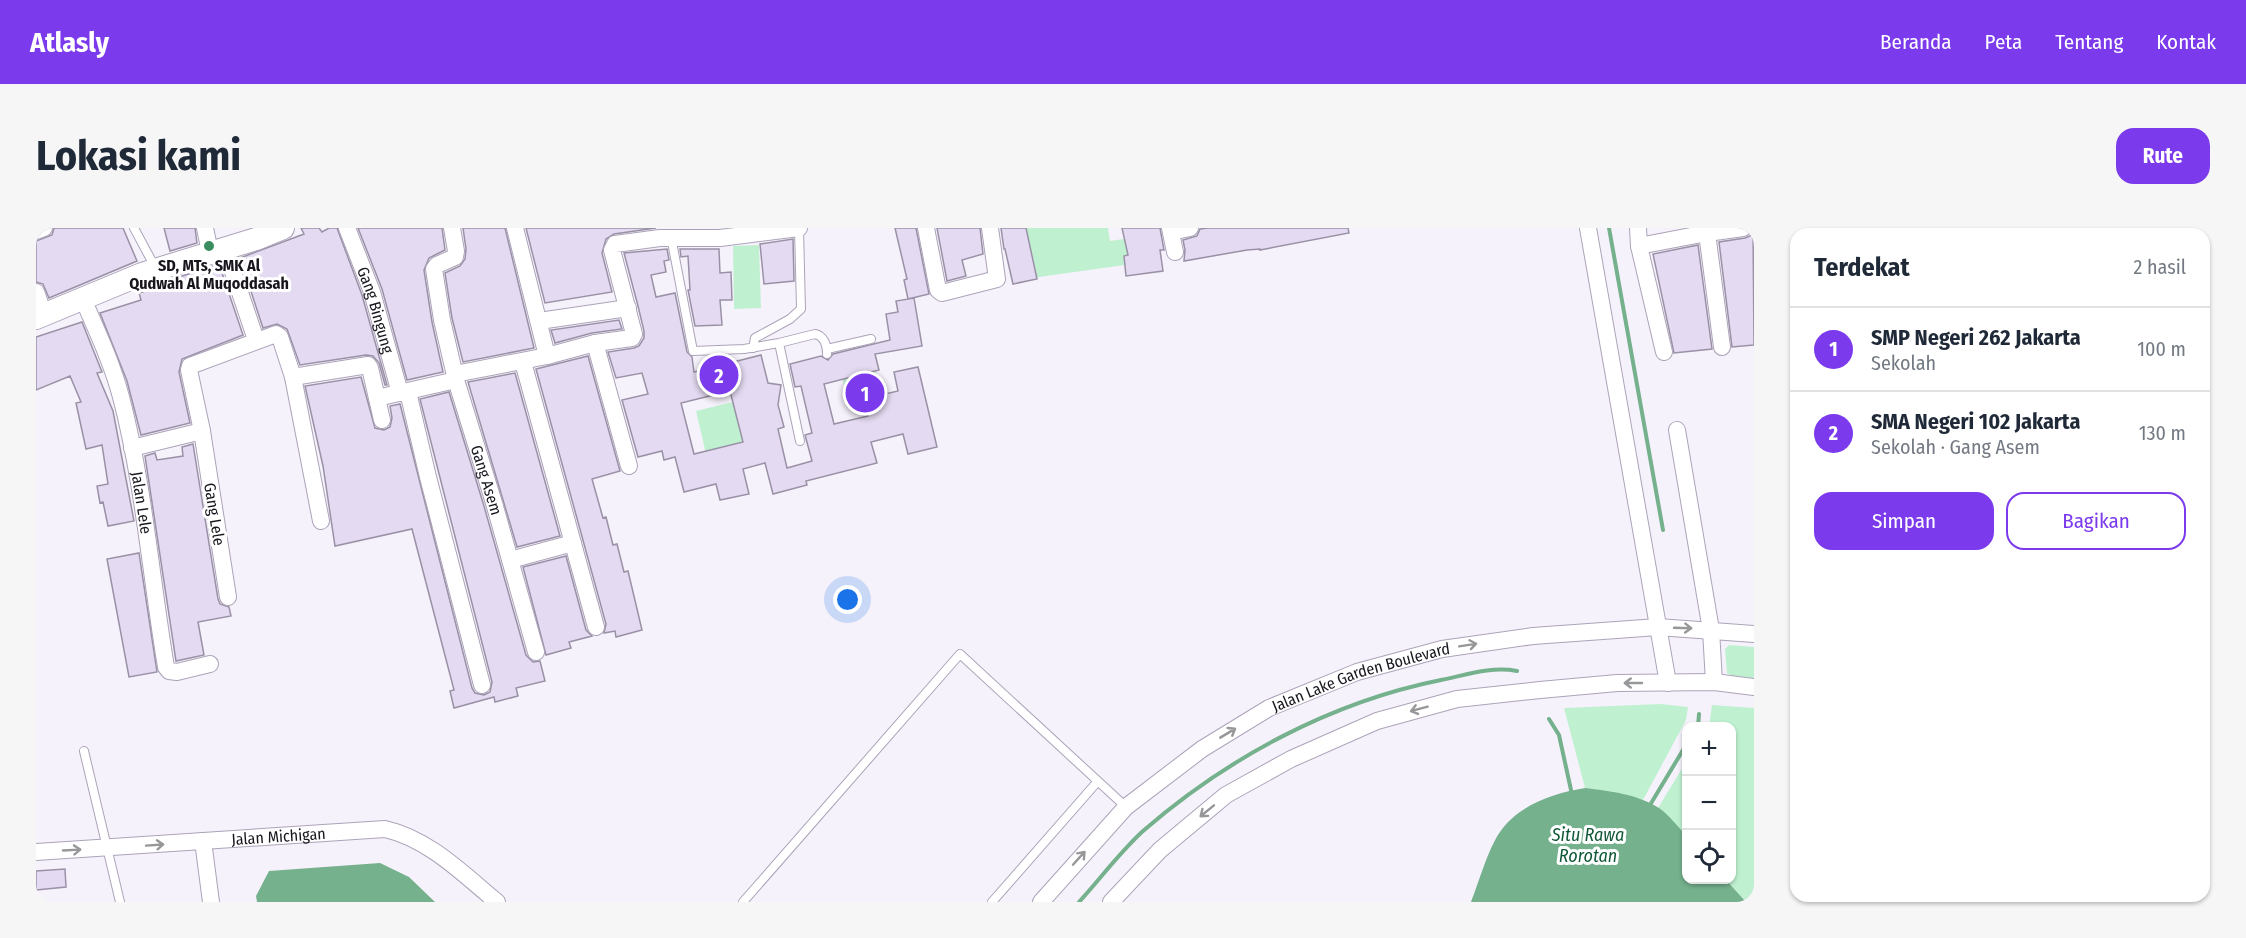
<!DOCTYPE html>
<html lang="id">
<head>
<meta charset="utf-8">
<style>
	body { margin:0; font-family:"Fira Sans Condensed",sans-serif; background:#f6f6f7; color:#1f2937 }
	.controls { position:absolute; right:18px; bottom:18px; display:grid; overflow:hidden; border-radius:12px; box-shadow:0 2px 4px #0004 }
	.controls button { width:54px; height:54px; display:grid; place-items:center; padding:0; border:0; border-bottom:2px solid #e0e1e3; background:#fff; color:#1f2937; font:30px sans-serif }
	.you { position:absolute; left:812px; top:372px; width:21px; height:21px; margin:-15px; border:4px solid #fff; border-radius:50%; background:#1a73e8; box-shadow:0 0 0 9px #1a73e833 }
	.badge { display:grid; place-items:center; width:39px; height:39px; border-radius:50%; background:#7c3aed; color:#fff; font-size:20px; font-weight:700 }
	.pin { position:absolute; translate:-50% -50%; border:3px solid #fff; box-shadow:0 2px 6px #0006 }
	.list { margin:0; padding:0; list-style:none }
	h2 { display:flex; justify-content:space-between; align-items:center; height:78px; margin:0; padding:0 24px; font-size:26px }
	h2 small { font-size:20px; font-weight:400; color:#747a83 }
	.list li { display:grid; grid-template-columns:39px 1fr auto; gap:18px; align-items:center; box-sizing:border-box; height:84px; padding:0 24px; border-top:2px solid #e0e1e3 }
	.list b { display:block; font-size:22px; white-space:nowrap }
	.list p { margin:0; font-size:20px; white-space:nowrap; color:#747a83 }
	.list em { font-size:20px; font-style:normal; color:#747a83 }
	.actions { display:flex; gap:12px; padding:18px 24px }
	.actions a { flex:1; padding:14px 0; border:2px solid #7c3aed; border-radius:18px; text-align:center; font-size:21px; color:#7c3aed }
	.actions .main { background:#7c3aed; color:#fff }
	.icon { flex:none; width:33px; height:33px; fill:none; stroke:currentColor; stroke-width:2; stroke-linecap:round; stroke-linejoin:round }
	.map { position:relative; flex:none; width:1718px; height:674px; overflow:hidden; border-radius:18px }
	header { display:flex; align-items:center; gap:36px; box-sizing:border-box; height:84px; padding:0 30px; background:#7c3aed; color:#fff }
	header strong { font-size:28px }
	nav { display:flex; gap:33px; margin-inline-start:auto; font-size:21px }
	.intro { display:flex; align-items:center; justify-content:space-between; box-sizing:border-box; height:144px; padding:0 36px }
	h1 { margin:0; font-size:42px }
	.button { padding:15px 27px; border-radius:18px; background:#7c3aed; color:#fff; font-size:21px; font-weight:700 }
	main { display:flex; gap:36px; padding:0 36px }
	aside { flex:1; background:#fff; border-radius:18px; box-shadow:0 2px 4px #0004 }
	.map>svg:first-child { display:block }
	.green { fill:#bff1d1 }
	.water { fill:#75b18d }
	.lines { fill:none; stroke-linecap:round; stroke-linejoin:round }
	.stream { stroke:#75b18d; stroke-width:4 }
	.building { fill:#e4daf1; stroke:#9a91a6; stroke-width:1.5; fill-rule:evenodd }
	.lane-casing { stroke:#aca3b9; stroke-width:10 }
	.street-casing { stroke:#aca3b9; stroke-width:18 }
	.secondary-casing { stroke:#aca3b9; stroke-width:24 }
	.lane { stroke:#fff; stroke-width:8 }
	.street { stroke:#fff; stroke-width:16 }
	.secondary { stroke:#fff; stroke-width:22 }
	.oneway { stroke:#979699 }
	.poi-dot { fill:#398d60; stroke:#fff; stroke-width:2 }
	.labels { text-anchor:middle; stroke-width:6; stroke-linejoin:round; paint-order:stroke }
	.poi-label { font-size:16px; font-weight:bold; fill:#18151d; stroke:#fff }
	.street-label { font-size:16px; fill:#18151d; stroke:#fff }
	.water-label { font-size:18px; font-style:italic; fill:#105836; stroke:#fff }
</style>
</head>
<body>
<header>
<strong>Atlasly</strong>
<nav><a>Beranda</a><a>Peta</a><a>Tentang</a><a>Kontak</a></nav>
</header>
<div class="intro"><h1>Lokasi kami</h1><a class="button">Rute</a></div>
<main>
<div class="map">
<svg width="1718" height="674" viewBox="0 0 1718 674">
	<rect width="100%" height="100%" fill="#f6f2fb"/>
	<path class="green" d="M982,0H1072L1074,13L1121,6L1124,32L989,51Z
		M723,17L725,80L698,81L697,18Z
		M839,140L844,158L810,166L806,148Z
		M701,173L712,216L670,226L660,183Z
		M1693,417L1718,419V450L1696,448L1691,445L1689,421Z
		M1624,476L1652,479L1650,492L1607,572L1579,564L1549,560L1528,480Z
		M1676,477L1718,480V674H1710L1690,652H1696V499H1673Z
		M1650,534V607L1622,580Z"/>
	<path class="water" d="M1549,560C1574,563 1601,566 1623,580C1633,587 1642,599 1650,607V652H1690L1710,674H1435C1443,654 1452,621 1464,604C1482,577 1518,565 1549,560Z
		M344,635L373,649L399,674H221L220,668L233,643Z"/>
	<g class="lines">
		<path class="stream" d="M1573,0L1627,302
			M1513,491L1523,507L1535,562
			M1662,499L1663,486
			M1614,577L1650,517
			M1043,674C1064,651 1084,624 1107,603C1191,530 1295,474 1405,452C1430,447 1455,438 1481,443"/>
	</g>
	<path class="building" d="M18,0H87L101,33L13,70L7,56L0,54V13L16,7Z
		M128,0H159L161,15L134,23Z
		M265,0H283L286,4L293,0H301L326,67L351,157H349L343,135L337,128L330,127L264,137L251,101L241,96L227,100L204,30L268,6Z
		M322,0H406L409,22L393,30L388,42L396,94L407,144L371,152L346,61Z
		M427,0H469L498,120L427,134L416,90L409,45L424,38L429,31L430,21Z
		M490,0H620L578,6L570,11L566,25L576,64L509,75Z
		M859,0H880L893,66L872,71L868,52L871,51Z
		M901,0H944L947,26L926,32L930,48L911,53Z
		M965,0H990L1001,51L977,56L969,21H968Z
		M1086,0H1124L1128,22H1124L1127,43L1090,48L1088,28L1092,27Z
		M1172,0H1312L1313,5L1224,22V21L1211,22L1148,33L1149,22L1147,12L1161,8L1164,1Z
		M1717,0L1718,117L1696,119L1683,14L1709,10L1714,8Z
		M757,11L758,53L728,56L724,16Z
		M1662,17L1676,121L1638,125L1617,26Z
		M631,21L633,32L628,33L630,44L615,47L620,69L639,65L651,124L656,129L658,144L725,127L732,155L745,157L742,177L748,199L742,201L751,240L776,233L769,207L776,205L765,158L759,159L754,136L785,128L792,132L797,126L854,112L850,86L862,84L860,73L878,70L886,118L839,126L843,142L788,156L798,196L832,188L828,171L862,163L858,144L882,139L901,219L872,226L867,206L835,214L841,235L770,253L771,257L737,266L729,235L707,241L713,266L684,272L680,256L648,264L639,229L628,232L626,223L602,229L586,172L612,166L606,145L580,150L572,124L598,120L603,118L608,110V103L602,78L588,25ZM694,163L707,214L658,226L645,175Z
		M644,21H683L684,45L695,44L696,72H684L686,97L659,98L652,62H654L652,28L645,29Z
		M183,36L207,107L146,131L143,144L154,195L105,207L91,153L64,85L105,72L103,65L141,53L140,50Z
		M583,92L586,101L556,105L519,115L515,102Z
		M46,94L66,144L61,145L77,183L98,293L72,298L67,274L64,275L61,258L72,256L66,217L50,221L40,175L45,174L34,148L0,162V109Z
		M552,128L584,243L556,251L567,290L570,289L577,317L581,316L588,344L592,343L606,402L580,409L579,403L568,405L570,396L500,141Z
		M479,145L524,308L481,319L432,154Z
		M325,149L339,200L348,202L354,199L356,190L354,178L364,176L436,460L439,465L448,467L454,464L456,454L384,171L413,164L448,278L490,427L497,434L504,433L509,453L480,460L482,468L459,474L458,469L418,480L414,463L418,462L376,301L299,318L287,238L269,158Z
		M157,216L182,371L184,376L193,379L195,388L162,394L168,427L140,433L109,228L119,225L121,232L147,228L146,219Z
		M103,325L121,444L93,449L71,331Z
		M530,328L550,402L556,408L533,414L535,420L510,427L487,339Z
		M29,641L30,659L0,662V643Z"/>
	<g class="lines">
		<g class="lane-casing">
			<path id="lane" d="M98,0L120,41
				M635,9L657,123L708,121L743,115L779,106C788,108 791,117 791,126
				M743,115L764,213
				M717,120L719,110L754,91L765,81L763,1
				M791,121L835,111
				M48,523L84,674
				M707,674L924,426L1090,579
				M956,674L1062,553"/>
		</g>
		<g class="street-casing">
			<g id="street">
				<path d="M169,0L174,24"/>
				<path id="s1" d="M311,0L336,64L364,165"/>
				<path id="s2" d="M416,0L420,23L419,29L401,37L398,41L406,92L420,152L458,275L500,424"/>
				<path d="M479,0L511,128"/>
				<path d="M890,0L902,62L906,65L961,51L954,0"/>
				<path d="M1134,0L1139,24"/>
				<path d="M1552,0L1632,455"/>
				<path d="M1602,0L1603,18L1671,5L1707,0"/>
				<path d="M0,3L8,0"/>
				<path d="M1135,4L1154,0"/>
				<path d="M1671,5L1686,119"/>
				<path d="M1603,18L1628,124"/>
				<path d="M189,20L220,112"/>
				<path d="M0,64L8,87"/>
				<path id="s3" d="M47,71C61,103 76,135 85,169C108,257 115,350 130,439L133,443L141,444L174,436"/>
				<path d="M503,93L592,80"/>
				<path d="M559,115L593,238"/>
				<path d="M487,134L560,399"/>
				<path d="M419,146L511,128L559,115L596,110L598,106L576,22L579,16L624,10H684L763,0"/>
				<path d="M257,149L285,293"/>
				<path d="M372,164L392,249L446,457"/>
				<path d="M341,170L420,152"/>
				<path d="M1641,202L1675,402L1678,454"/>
				<path d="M96,220L166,203"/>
				<path d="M474,332L537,315"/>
				<path d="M192,369L166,203L153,142L154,138L240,106L244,109L257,149L332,137L334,140L346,192"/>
				<path d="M167,613L175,674"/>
				<path id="s4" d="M0,624L349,601C393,611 427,646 461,674"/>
				<path id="s5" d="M1005,674L1090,579L1166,521L1233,480L1321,444L1406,421L1497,408L1622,399L1718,406"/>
				<path d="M1075,674L1124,622L1190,567L1255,531L1341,493L1421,471L1504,462L1581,455L1678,454L1718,459"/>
			</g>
		</g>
		<g class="secondary-casing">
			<path id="secondary" d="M0,90L106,46L220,11L247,0"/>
		</g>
		<use href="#lane" class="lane"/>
		<use href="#street" class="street"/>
		<use href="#secondary" class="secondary"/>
	</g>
	<defs><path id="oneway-shaft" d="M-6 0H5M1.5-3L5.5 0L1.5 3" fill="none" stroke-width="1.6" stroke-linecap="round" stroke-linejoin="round" transform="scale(1.5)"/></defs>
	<g class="oneway">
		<use href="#oneway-shaft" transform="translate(1647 400) rotate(2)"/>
		<use href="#oneway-shaft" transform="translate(1432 417) rotate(-9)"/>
		<use href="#oneway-shaft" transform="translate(1597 455) rotate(-180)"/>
		<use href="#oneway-shaft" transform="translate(1383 481) rotate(165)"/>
		<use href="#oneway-shaft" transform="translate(1192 505) rotate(-31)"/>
		<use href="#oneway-shaft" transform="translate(1171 583) rotate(141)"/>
		<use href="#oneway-shaft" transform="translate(119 617) rotate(-4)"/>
		<use href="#oneway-shaft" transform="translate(36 622) rotate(-3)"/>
		<use href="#oneway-shaft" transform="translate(1043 630) rotate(-48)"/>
	</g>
	<circle class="poi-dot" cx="173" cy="18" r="6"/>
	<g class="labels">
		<g class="poi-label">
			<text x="173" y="43">SD, MTs, SMK Al<tspan x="173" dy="18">Qudwah Al Muqoddasah</tspan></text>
		</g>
		<g class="street-label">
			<text dy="6" stroke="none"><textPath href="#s1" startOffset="87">Gang Bingung</textPath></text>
			<text dy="6" stroke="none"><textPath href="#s2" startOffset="272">Gang Asem</textPath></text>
			<text dy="6" stroke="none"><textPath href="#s3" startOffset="213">Jalan Lele</textPath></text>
			<text transform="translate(179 286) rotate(81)" y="6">Gang Lele</text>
			<text dy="6" stroke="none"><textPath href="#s5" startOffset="399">Jalan Lake Garden Boulevard</textPath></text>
			<text dy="6" stroke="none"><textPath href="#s4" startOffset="243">Jalan Michigan</textPath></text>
		</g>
		<g class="water-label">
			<text x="1552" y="613">Situ Rawa<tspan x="1552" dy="21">Rorotan</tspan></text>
		</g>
	</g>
</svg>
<div class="controls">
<button>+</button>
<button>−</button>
<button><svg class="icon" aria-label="locate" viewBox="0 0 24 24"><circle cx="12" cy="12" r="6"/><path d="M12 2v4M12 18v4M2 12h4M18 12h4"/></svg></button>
</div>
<div class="you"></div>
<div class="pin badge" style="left:829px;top:165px">1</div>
<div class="pin badge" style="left:683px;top:147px">2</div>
</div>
<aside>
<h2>Terdekat<small>2 hasil</small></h2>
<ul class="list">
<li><span class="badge">1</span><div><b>SMP Negeri 262 Jakarta</b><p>Sekolah</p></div><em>100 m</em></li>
<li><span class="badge">2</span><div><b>SMA Negeri 102 Jakarta</b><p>Sekolah · Gang Asem</p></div><em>130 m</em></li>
</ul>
<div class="actions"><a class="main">Simpan</a><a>Bagikan</a></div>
</aside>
</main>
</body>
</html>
